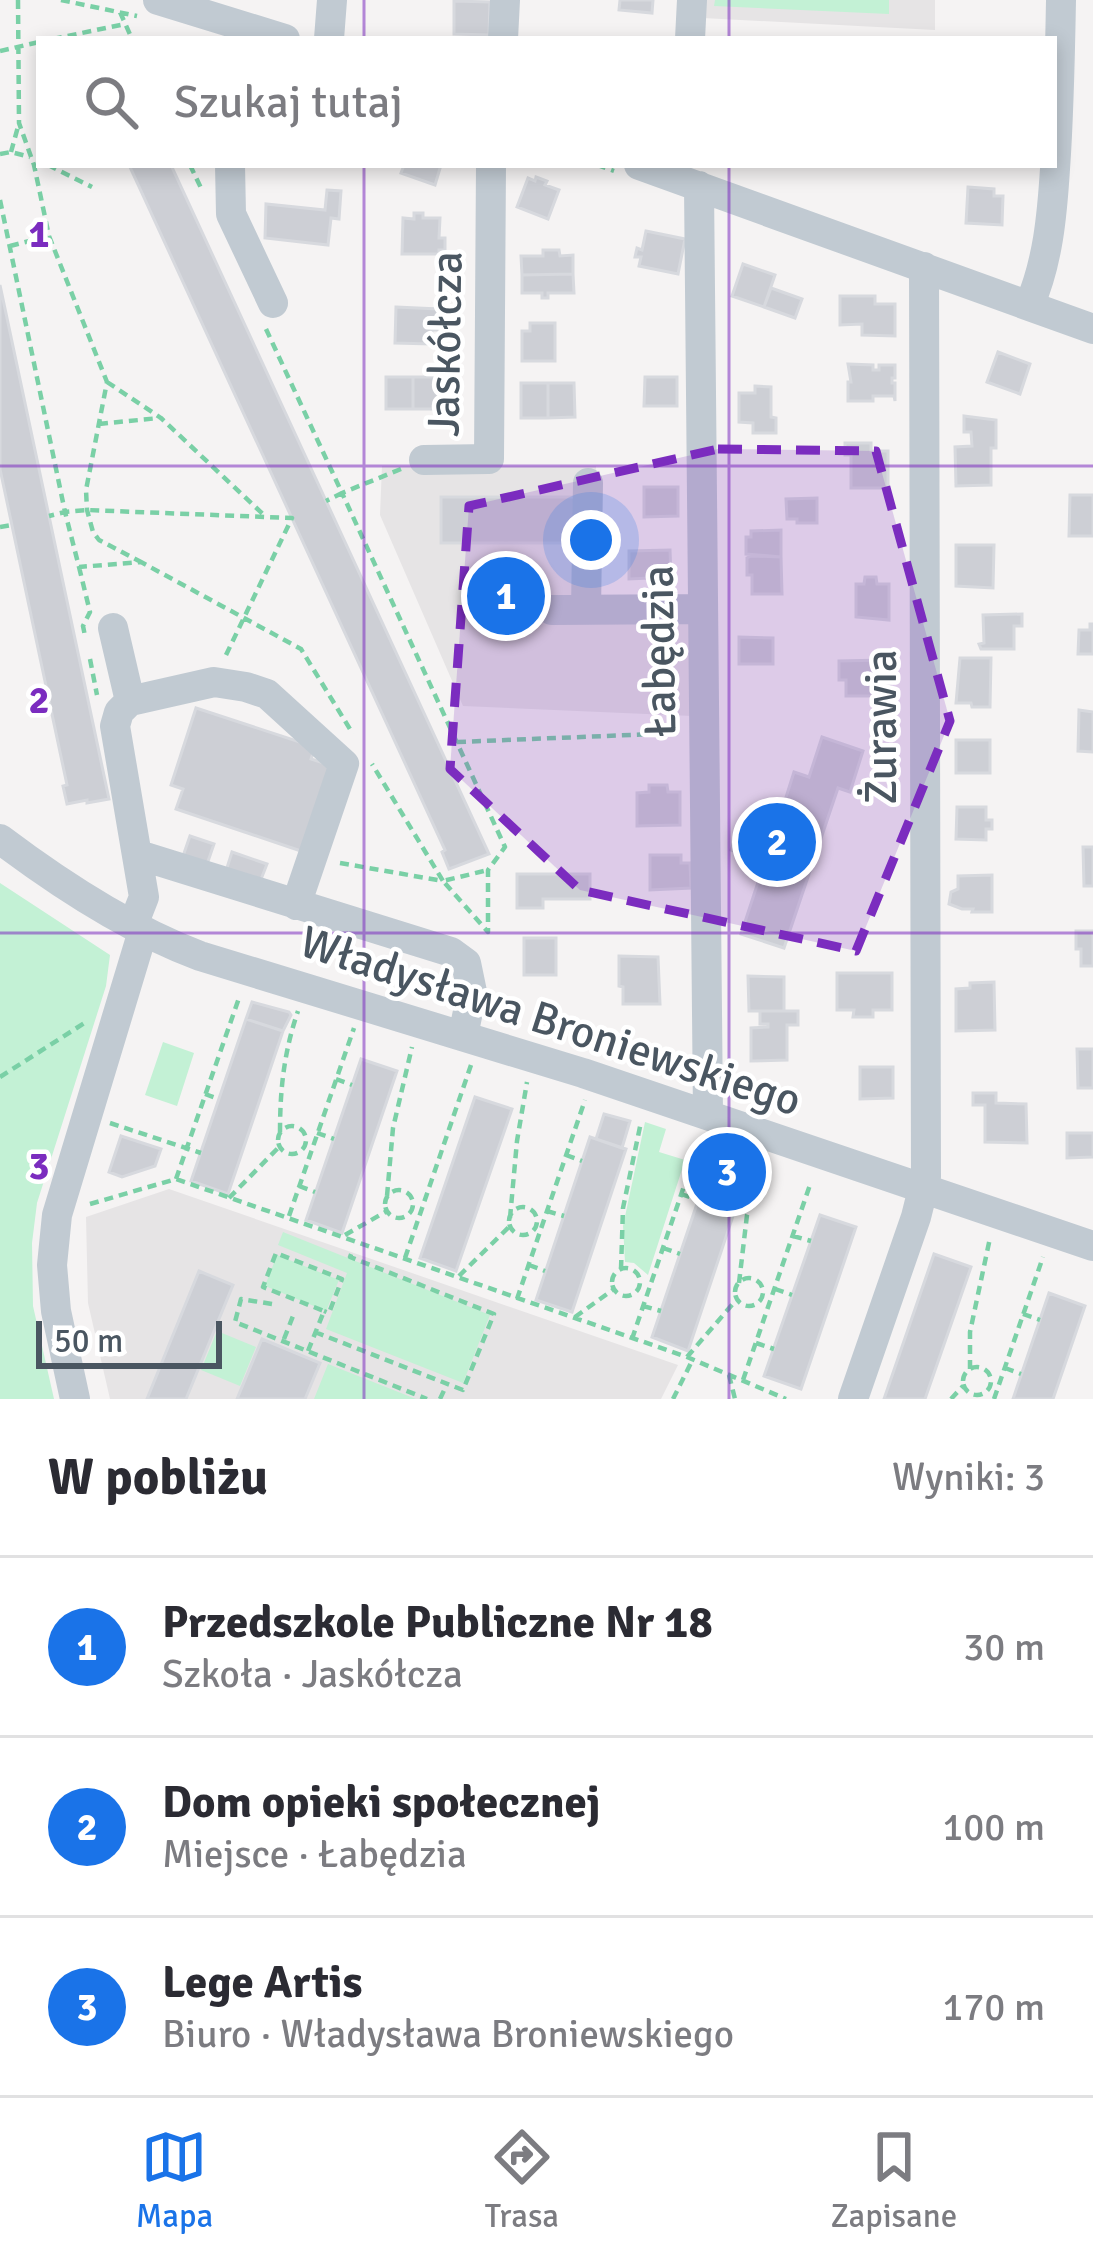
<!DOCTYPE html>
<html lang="pl">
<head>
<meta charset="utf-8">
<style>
	body { margin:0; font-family:Signika,sans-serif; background:#f7f7f7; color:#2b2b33 }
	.scale { position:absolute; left:36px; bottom:30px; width:186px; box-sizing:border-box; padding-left:12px; border:6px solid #4a5661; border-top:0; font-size:33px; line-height:42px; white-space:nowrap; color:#4a5661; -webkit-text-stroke:9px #fff; paint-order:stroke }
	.you { position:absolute; left:591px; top:540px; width:42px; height:42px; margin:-30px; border:9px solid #fff; border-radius:50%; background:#1a73e8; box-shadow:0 0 0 18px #1a73e833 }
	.badge { display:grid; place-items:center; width:78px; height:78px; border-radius:50%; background:#1a73e8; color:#fff; font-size:39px; font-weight:700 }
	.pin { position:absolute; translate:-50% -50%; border:6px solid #fff; box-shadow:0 3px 12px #0006 }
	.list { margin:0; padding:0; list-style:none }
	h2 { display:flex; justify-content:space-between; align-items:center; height:156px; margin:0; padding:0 48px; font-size:51px }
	h2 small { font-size:39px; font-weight:400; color:#7c7c81 }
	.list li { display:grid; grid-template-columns:78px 1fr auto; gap:36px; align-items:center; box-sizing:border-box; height:180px; padding:0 48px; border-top:3px solid #e1e1e2 }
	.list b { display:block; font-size:45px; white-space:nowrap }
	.list p { margin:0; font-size:39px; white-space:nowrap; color:#7c7c81 }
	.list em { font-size:39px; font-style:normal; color:#7c7c81 }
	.icon { flex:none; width:66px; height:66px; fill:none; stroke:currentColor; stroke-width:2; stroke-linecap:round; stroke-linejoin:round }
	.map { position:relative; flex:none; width:1093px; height:1399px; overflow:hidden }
	.search { position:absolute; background:#fff; box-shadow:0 6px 18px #0003; left:36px; right:36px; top:36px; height:132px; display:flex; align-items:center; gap:30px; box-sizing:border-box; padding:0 42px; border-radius:0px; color:#7c7c81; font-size:45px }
	.sheet { height:696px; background:#fff }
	nav { display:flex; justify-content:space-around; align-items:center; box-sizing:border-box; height:168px; border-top:3px solid #e1e1e2; background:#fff; font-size:33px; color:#7c7c81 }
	nav a { display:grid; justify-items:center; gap:6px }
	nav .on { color:#1a73e8 }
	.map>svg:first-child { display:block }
	.education { fill:#e6e4e5 }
	.green { fill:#c3f1d5 }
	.building { fill:#cdcfd5; stroke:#d7d9de; stroke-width:3 }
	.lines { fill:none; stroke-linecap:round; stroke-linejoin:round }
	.path { stroke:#7ad0a6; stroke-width:4.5; stroke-dasharray:9 6; stroke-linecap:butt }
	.minor { stroke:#c1cad2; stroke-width:30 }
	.marked { fill:#7b2cbf; fill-opacity:0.2; stroke:#7b2cbf; stroke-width:9; stroke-dasharray:24 15; stroke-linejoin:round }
	.grid { fill:none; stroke:#7b2cbf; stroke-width:3; stroke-opacity:0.55 }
	.labels { text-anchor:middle; stroke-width:9; stroke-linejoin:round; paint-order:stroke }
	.street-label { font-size:45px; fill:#4a5661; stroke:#fff }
	.grid-label { font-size:39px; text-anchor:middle; font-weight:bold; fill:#7b2cbf; stroke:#fff; stroke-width:9; stroke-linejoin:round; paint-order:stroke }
</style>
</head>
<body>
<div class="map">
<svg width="1093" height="1399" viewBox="0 0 1093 1399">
	<rect width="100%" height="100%" fill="#f5f3f3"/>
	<path class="education" d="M704,0H935V30L703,18Z
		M382,466H596L599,615L693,616V716L463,706L380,515Z
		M169,1189L678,1365L661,1399H110L88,1303L86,1217Z"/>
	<path class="green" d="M715,0H889V14L714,6Z
		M0,883L110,955L106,986L37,1203L32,1243L33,1306L54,1399H0Z
		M163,1042L194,1053L177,1106L145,1095Z
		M645,1122L666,1129L659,1152L685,1160L648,1275L634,1263L625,1262L623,1226Z
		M283,1232L490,1315L463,1383L326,1329L347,1273L278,1245Z
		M277,1255L339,1280L326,1311L265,1286Z
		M217,1331L256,1347L240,1386L201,1370Z
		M328,1364L416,1399H314Z"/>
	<path class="building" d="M620,0H653L652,13L619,10Z
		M454,1L490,2L489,35L454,34Z
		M129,165H171L489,854L449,869L442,852L445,850Z
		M404,165H441L435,185L401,173Z
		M536,177L547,181L545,185L559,190L548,219L517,207L528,178L535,181Z
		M968,187L994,189V196H1003L1002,225L966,223Z
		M327,190L341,191L339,219L331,218L328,245L265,238L266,204L325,210Z
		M414,213H423V218H440L439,238H445V250H439V254H402L403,218L414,219Z
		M646,231L685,239L678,274L639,266L641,257H635L637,248L642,250Z
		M543,250H559L560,256L573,255V274L522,275L521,256H543Z
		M743,264L775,275L764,307L732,296Z
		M573,274L574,293H548V298H542V293H522V275Z
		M0,285L109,799L87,803V800L67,804L63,786L67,785L0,469Z
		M771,288L802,299L795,318L764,307Z
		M840,296H875V304H895V336L862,335V324L840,325Z
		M396,307L438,309L437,330H432L431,344L395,343Z
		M530,323H555V361H522V331H530Z
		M998,352L1030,364L1020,394L987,382Z
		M848,364L873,365V370H879V365H895V378H892V383H895V401L894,396H873V401H848V382H851Z
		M386,377H413V409H386Z
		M413,377H440V409H413Z
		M645,377H677V406H644Z
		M521,383H548V418H521Z
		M548,383H574L575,417L548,418Z
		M755,386L771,387V417L776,418V433H753V423L739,422V393H755Z
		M964,416L996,420V448H991V485L956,486L955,447L972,446L971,432H964Z
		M845,443H871V451H888V488H851V455H845Z
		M644,487H678V516L644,517Z
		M1070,495H1093V536H1069Z
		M441,497H576V543H441Z
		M817,498V523H797V519H787L786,499Z
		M781,530V557L746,554V537H751V531Z
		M956,545H994L993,588L956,586Z
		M670,550L671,577L629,579V551Z
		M751,556L781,557L782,594H752V575H747V558Z
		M865,577H876L877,584H889V620L856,617V584H864Z
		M1022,614V626H1014V649H981L979,644L984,643L983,615Z
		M1090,624H1093V654H1078L1079,630H1090Z
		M739,637L773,638V664H739Z
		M960,658H991L990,707H972L971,703H956Z
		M884,660V672H890V696H846V680H839V661Z
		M196,708L315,747L311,759L333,766L304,852L176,809L183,789L171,785Z
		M1079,710L1093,712V752L1078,751Z
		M822,737L863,751L850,792L838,788L784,948L741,934L765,861L731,850L739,827L763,835L765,829L775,832L794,772L809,777Z
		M956,740H990V773H956Z
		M649,785H667L668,792H680V825L637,826V793L649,792Z
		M957,807H986V820H992V829H986V840L956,839Z
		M190,836L214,844L206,867L182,859Z
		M1083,847H1093V886H1084Z
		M232,852L267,864L260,882L226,871Z
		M650,855H681V863H690L691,888L650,890Z
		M517,874H590V899H543V908H517Z
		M992,875V912H972L973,909H962L949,904L951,892L958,889V876Z
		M1076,931H1093V966H1081V949H1076Z
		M524,938H556V975H524Z
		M619,956L658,957L660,1004H623V987L619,986Z
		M837,973H892V1010H873V1017H853L854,1010H837Z
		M748,976L784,977V1011H749Z
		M994,982L995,1030L956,1031V989L970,988V983Z
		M252,1002L289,1012L291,1015L283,1031L246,1019Z
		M760,1011H798V1025H787V1060L751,1061V1028L768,1027V1024H760Z
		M246,1019L283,1031L228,1194L191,1181Z
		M1077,1049H1093V1088H1078Z
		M361,1059L397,1071L342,1233L306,1220Z
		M860,1067H893V1098L860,1099Z
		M973,1093H996V1103L1026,1104L1027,1143L985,1142V1105H973Z
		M475,1097L512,1109L456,1271L420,1258Z
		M604,1114L630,1121L622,1148L596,1139Z
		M1067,1133H1093V1157L1067,1158Z
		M121,1136L161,1149L155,1166L122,1177L109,1172Z
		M590,1137L626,1149L572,1312L536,1300Z
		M718,1156L743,1165L736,1188L710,1179Z
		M706,1177L742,1189L688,1351L652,1337Z
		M820,1215L856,1227L801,1389L764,1376Z
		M934,1254L971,1267L925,1399H884Z
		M199,1271L233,1285L186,1399H147Z
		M1049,1293L1085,1306L1053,1399H1013Z
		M262,1339L320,1363L305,1399H237Z"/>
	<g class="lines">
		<path class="path" d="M18,0L19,123L34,165L49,236L107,382L86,490L87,510L93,532L99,540L141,562
			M61,0L137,16
			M120,12L132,39
			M53,39L125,24
			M0,51L39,42
			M11,152L19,123
			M0,154L11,152L30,157
			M48,165L92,187
			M190,165L201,188
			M597,165L614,171
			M0,200L65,512L49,516
			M10,246L49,236
			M266,329L342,493L326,501
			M107,382L161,418L266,517
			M99,424L159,418
			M401,469L342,493L505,847L488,870V932L443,881L488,870
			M0,527L12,525
			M79,567L90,612L83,626L85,636
			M226,655L292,518L87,510L65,512L79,567L141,562L301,649L353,734
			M90,659L97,695
			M457,742L679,733
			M340,863L443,881L372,764
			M0,1077L86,1022
			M336,1079L352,1085
			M205,1094L219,1099
			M110,1123L201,1153
			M278 1140a14 14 0 1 1 28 0a14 14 0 1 1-28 0Z
			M280,1132C280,1089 284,1052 298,1011
			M317,1133L334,1139
			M566,1155L582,1161
			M176,1179L239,998
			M299,1186L315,1192
			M385 1204a14 14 0 1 1 28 0a14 14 0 1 1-28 0Z
			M681,1194L698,1200
			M387,1196L393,1128L412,1047
			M229,1198L279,1147
			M90,1204L176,1179L687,1357L786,1399
			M509 1221a14 14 0 1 1 28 0a14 14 0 1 1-28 0Z
			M547,1211L564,1216
			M289,1216L354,1028
			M510,1218L517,1141L527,1082
			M345,1235L387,1211
			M793,1236L811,1241
			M663,1248L680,1254
			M405,1258L471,1065
			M529,1265L545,1271
			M612 1282a14 14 0 1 1 28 0a14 14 0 1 1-28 0Z
			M621,1269L623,1208L641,1122
			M459,1276L510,1226
			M735 1292a14 14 0 1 1 28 0a14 14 0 1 1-28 0Z
			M739,1283L747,1215L763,1164
			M775,1289L792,1295
			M517,1299L585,1100
			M272,1304L241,1299L235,1322L427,1399
			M643,1306L661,1311
			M1023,1314L1040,1320
			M575,1317L614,1289
			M315,1332L463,1390L494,1314L350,1257L352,1252
			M284,1339L293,1316
			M632,1339L699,1142
			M756,1343L774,1349
			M308,1351L324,1311L263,1287L276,1253L342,1279L329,1313L324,1311
			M687,1357L737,1299
			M963 1381a14 14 0 1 1 28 0a14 14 0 1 1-28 0Z
			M1005,1368L1021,1374
			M970,1369V1332L990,1238
			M729,1375L735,1399
			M743,1380L811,1182
			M440,1399L447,1384
			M673,1399L692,1361
			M951,1399L963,1386
			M994,1399L1043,1257"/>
		<path class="minor" d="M158,0L285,39
			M329,39L332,0
			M503,39L505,0
			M690,39L692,0
			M230,165L231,214L273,303
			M639,165L1093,329
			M699,186L708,1115
			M1029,306C1048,262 1052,216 1055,169C1059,113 1060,56 1061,0
			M424,460L489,459L491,165
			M552,610L703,609
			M586,610L588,483
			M113,628L130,701L119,712L115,726L144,897L133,925
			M130,701L214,682L246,687L267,694L344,764L296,905
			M0,839C61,885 128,929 200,956L583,1073L1093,1246
			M139,855L451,952L466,963L472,992L463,1036
			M75,1399L56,1311L52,1265L57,1215L143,931
			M853,1399L916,1217L926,1177L924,267"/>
	</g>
	<path class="marked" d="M718,449L876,451L950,721L856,951L580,890L450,769L469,506Z"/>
	<path class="grid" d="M364,0V39M729,0V39M364,165V1399M729,165V1399M0,466H1093M0,933H1093"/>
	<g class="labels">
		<g class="street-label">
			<text transform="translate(444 344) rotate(-89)" y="16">Jaskółcza</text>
			<text transform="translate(658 651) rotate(-91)" y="16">Łabędzia</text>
			<text transform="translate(880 727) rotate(-90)" y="16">Żurawia</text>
			<text transform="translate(551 1020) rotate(18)" y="16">Władysława Broniewskiego</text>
		</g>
	</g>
	<g class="grid-label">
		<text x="39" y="247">1</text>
		<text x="39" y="713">2</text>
		<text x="39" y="1179">3</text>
	</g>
</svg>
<div class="scale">50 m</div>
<div class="you"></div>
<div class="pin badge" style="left:506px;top:596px">1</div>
<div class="pin badge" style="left:777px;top:842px">2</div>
<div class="pin badge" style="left:727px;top:1172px">3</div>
<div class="search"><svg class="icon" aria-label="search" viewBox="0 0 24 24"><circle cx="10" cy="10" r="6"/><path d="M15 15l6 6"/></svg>Szukaj tutaj</div>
</div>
<section class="sheet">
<h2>W pobliżu<small>Wyniki: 3</small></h2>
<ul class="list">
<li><span class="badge">1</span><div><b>Przedszkole Publiczne Nr 18</b><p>Szkoła · Jaskółcza</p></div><em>30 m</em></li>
<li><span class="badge">2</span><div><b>Dom opieki społecznej</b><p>Miejsce · Łabędzia</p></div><em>100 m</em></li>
<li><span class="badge">3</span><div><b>Lege Artis</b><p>Biuro · Władysława Broniewskiego</p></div><em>170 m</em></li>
</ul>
</section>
<nav>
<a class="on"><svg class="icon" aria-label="map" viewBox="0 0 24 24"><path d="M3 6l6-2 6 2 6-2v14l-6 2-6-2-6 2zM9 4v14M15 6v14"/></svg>Mapa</a>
<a><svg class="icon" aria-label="directions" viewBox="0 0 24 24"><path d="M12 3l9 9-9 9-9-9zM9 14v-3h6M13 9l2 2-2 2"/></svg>Trasa</a>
<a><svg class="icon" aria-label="saved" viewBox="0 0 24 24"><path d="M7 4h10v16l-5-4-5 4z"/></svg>Zapisane</a>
</nav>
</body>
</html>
